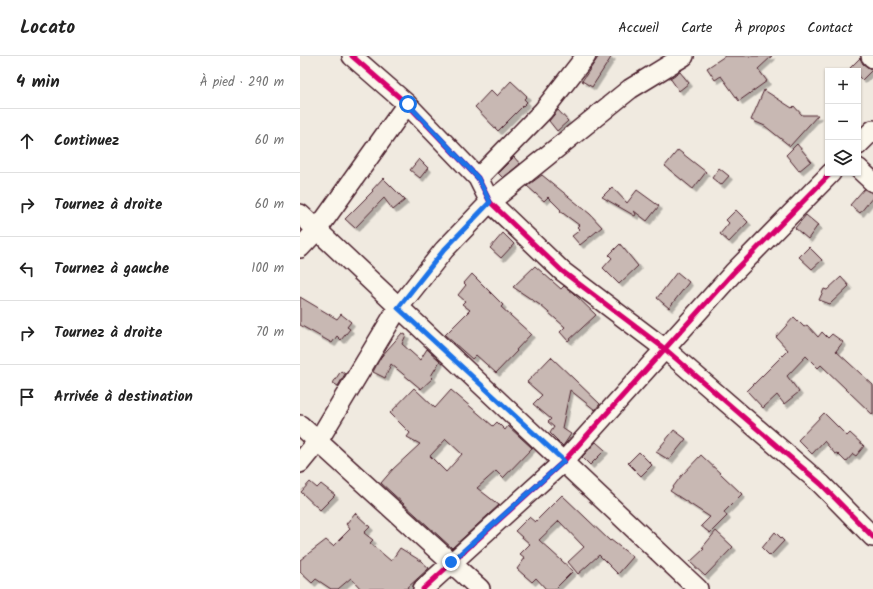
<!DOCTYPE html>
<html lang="fr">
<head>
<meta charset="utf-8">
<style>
	body { margin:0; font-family:Kalam,sans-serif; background:#f2f2f2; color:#222 }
	.controls { position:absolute; right:12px; top:12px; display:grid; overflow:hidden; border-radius:0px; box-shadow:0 1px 3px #0004 }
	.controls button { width:36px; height:36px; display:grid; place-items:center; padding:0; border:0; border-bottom:1px solid #e0e0e0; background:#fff; color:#222; font:20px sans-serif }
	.stop { position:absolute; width:12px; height:12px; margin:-9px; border:3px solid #1a73e8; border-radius:50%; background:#fff }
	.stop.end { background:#1a73e8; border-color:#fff; box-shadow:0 1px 4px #0008 }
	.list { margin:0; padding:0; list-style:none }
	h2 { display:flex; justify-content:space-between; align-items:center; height:52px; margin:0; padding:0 16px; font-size:17px }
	h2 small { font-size:13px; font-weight:400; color:#767676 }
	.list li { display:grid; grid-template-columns:26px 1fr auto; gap:12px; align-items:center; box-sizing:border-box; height:64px; padding:0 16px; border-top:1px solid #e0e0e0 }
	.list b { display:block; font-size:15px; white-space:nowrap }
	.list em { font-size:13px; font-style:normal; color:#767676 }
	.icon { flex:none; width:22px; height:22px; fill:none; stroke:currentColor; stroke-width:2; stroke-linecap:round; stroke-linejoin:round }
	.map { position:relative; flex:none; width:573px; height:533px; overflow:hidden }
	header { display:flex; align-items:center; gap:24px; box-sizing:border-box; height:56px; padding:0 20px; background:#fff; border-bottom:1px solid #e0e0e0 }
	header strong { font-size:19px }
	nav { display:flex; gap:22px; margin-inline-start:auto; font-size:14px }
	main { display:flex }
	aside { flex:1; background:#fff }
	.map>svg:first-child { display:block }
	.building { fill:#c8b8b3; stroke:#4a1f2b; fill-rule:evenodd; filter:url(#shadow) }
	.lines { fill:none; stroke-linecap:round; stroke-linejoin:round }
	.minor-casing { stroke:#4a1f2b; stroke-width:22 }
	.minor { stroke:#fbf7ec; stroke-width:19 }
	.cycleway-casing { stroke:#fbf7ec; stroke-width:8 }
	.cycleway { stroke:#d6006c; stroke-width:5 }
	.route { stroke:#1a73e8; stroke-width:5 }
</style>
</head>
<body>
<header>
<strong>Locato</strong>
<nav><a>Accueil</a><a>Carte</a><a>À propos</a><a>Contact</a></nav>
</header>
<main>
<aside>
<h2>4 min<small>À pied · 290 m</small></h2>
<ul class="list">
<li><svg class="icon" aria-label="ahead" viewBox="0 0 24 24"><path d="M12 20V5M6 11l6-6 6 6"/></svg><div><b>Continuez</b></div><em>60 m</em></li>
<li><svg class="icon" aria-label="right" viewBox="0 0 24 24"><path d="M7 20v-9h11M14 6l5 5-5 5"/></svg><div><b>Tournez à droite</b></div><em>60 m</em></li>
<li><svg class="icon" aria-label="left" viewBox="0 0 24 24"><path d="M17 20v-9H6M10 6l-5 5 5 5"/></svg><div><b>Tournez à gauche</b></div><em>100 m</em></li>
<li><svg class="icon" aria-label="right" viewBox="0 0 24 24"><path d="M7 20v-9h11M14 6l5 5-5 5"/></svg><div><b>Tournez à droite</b></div><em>70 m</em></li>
<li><svg class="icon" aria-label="arrive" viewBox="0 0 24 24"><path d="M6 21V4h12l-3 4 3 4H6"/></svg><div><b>Arrivée à destination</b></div></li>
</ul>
</aside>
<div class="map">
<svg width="573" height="533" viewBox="0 0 573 533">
	<defs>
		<filter id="shadow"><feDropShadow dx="3.5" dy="3.5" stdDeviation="0" flood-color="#0004"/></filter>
	</defs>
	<rect width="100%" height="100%" fill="#f0eae0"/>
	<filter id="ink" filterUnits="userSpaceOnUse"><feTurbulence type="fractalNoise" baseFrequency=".025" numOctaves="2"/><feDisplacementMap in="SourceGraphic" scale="8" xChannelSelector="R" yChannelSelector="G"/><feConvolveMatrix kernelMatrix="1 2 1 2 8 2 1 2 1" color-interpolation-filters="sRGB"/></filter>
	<g filter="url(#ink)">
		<path class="building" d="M299,0H312L292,31L282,25Z
			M425,0H472L458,13L467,25L439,45L421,20L415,24L407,12Z
			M560,2L563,8L572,14L562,24L558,20V15H553L550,12Z
			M380,16L389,27L379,35L370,22Z
			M211,25L227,40L224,43L227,46L198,75L175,51L191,34L197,40Z
			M464,34L492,52L494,50L502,59H518L490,90L465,70L451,64Z
			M258,54L268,65L257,75L249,65Z
			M497,88L511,105L499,115L486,99Z
			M378,94L406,116L393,133L365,110Z
			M214,101L220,108L203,122L198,117Z
			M119,103L128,112L120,122L110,114Z
			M419,112L429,120L421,129L412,122Z
			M242,119L290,158L302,171L280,189L272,180L280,174L277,171L279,169L260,155L261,154L248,141L244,145L227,130Z
			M83,122L105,144L93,154L84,142L55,172L45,163L73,135L72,134Z
			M312,131L327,147L337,134L359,150L347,165L334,155L336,158L335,160L302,141Z
			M564,133L573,137V141L560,157L550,149Z
			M436,154L448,166L429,186L420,178L429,167L426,164Z
			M506,159L518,169L508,183L495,172Z
			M203,177L214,188L201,202L190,192Z
			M320,188L338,210L319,228L303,212L312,202L309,199Z
			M509,191L522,204L512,213L499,201Z
			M235,210L261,233L264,230L272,236L296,259L268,285L260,276L265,271L240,249L213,231Z
			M377,216L389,226L369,252L357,242Z
			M172,218L203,249L201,251L231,278L216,294L217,295L196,317L176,299L172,303L145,279L170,254L162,248L165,245L158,239L166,229L164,227Z
			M541,221L549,230L530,248L519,244L524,233L527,234Z
			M0,241L37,263L41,258L51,266L47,271L50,273L41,284L37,280L32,287L0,269Z
			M494,261L504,271L507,269L518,281L522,276L528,282L532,278L543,286L536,295L573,329V359L521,309L518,312L506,300L487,320L499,336L484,348L477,339L463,352L447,335L488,294L476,281Z
			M102,277L106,279L102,288L120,304L127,293L140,305L131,320L133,322L121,333L91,308L85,322L73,316L80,302Z
			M251,301L300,348L295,354L270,334L262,372L271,378L263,390L250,377L254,371L248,366L251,363L233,348L242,339L227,326Z
			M41,315L45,318L38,330L33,327Z
			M114,332L135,352L151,334L193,370L197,366L205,374L208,370L232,392L203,422L196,415L177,432L199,449L152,492L81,427L93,413L120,388L107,381L110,377L90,357ZM146,383L162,398L146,416L130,400Z
			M524,357L547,380L550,377L564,390L556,400L553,398L546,406L537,397L535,398L524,385L512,398L498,384Z
			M374,374L386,383L369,404L356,396Z
			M296,386L305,394L290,409L282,401Z
			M339,396L352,409L341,420L328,407Z
			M401,399L442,438L424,456L427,460L410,477L401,470L410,461L370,435L382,419Z
			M10,426L17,432L21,428L35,439L20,454L1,436Z
			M262,439L310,485L311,484L333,501L318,518L299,499L278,518L268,506L284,491L259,465L239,484L273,515L255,533H246L236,522L232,526L217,513L225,502L220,498L230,488L215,475L229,461L235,466Z
			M55,457L70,471L64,477L73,484L70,487L91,505L100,492L121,505L129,512L106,533H61L51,522L38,533H31L16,523L12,527L0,516V504L26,484L33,490L50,473L46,468Z
			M416,475L433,491L405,520L390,506L404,493L402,492Z
			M475,476L484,485L470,500L462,492Z"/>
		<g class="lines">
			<g class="minor-casing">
				<path id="minor" d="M52,0L107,48L178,122L190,146L262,215L365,293L521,428L573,481
					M571,0L573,2
					M558,89L573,74
					M558,112L573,126
					M178,122L243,55L286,0
					M0,158L398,533
					M0,192L17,174L107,48
					M0,369L180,533
					M0,407L18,385L98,252L144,194L190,146L330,33L384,0
					M123,533L264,405L433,217L531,117"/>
			</g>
			<use href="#minor" class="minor"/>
			<g class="cycleway-casing">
				<path id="cycleway" d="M52,0L107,48L178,122L190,146L262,215L365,293L521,428L573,481
					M123,533L264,405L433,217L531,117"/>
			</g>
			<use href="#cycleway" class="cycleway"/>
		</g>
	</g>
	<g class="lines" filter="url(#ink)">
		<path class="route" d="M108,48L178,122L190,146L144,194L98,252L264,405L151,506"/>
	</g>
</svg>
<div class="controls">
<button>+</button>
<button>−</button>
<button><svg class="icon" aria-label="layers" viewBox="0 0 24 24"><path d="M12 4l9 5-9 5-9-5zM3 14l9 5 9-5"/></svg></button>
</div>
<div class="stop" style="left:108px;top:48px"></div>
<div class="stop end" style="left:151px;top:506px"></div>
</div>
</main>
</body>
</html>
